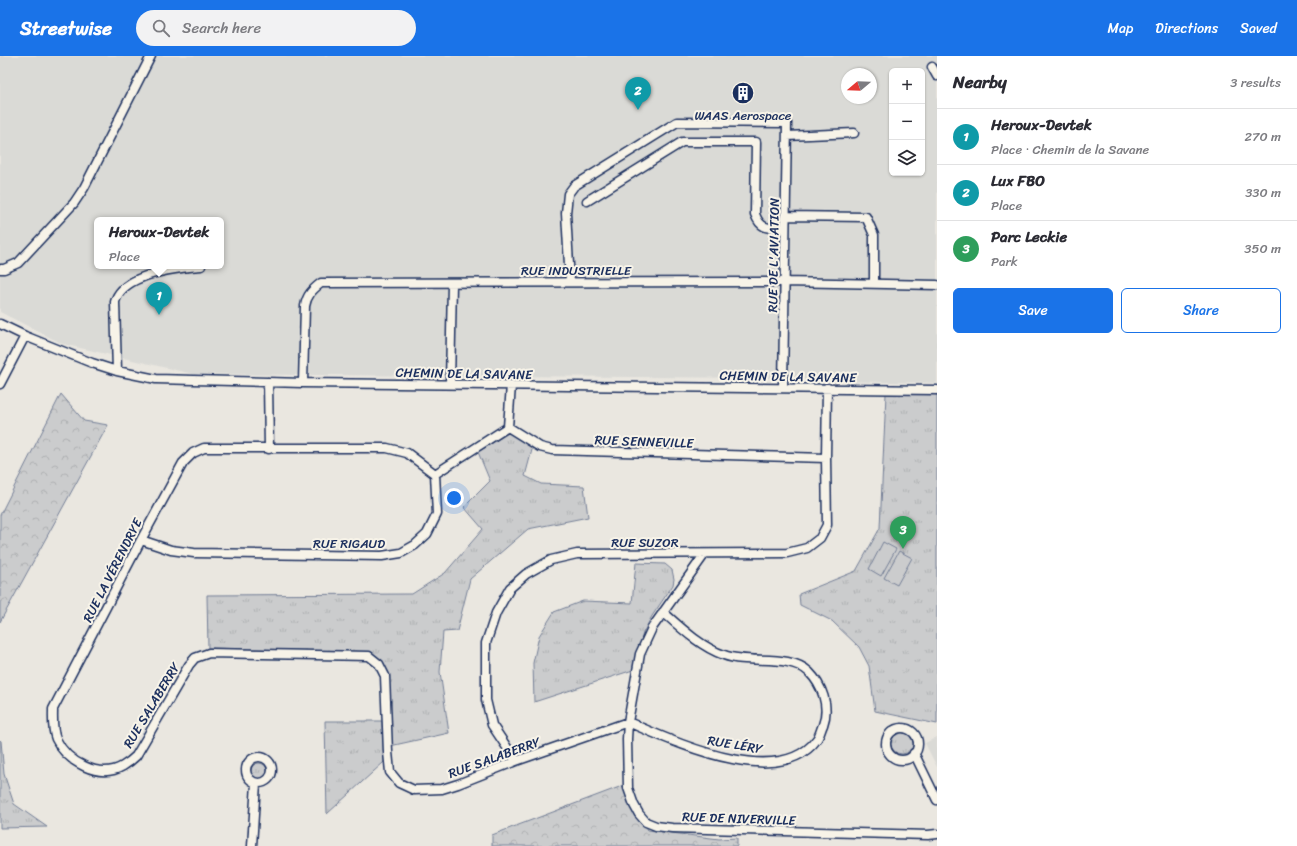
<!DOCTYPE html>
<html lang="en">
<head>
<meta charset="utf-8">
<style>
	body { margin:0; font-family:Sriracha,sans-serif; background:#f2f2f3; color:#2b2b33 }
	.controls { position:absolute; right:12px; top:12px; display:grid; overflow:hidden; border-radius:6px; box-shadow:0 1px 3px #0004 }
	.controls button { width:36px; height:36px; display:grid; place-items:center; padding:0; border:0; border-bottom:1px solid #e1e1e2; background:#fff; color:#2b2b33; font:20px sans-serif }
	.compass { position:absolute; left:841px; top:12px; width:36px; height:36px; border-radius:50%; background:#fff; box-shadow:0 1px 3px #0004; rotate:251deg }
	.you { position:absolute; left:454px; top:442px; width:14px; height:14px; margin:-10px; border:3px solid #fff; border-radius:50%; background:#1a73e8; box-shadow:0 0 0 6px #1a73e833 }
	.badge { display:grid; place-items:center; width:26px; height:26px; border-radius:50%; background:#1a73e8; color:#fff; font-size:13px; font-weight:700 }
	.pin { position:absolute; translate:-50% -33px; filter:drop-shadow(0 1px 2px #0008) }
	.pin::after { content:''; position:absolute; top:21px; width:14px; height:12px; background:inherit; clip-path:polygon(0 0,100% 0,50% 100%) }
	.popup { position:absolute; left:94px; top:161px; width:130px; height:52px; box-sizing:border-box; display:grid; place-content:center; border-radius:6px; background:#fff; filter:drop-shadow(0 1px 3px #0005); font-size:13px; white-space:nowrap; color:#7c7c81 }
	.popup b { font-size:15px; color:#2b2b33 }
	.popup::after { content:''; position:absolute; left:50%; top:100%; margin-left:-8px; border:8px solid transparent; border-top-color:#fff }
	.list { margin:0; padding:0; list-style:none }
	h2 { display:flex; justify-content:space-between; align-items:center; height:52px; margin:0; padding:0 16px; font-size:17px }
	h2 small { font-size:13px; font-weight:400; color:#7c7c81 }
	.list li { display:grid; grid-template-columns:26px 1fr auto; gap:12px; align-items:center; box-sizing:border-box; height:56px; padding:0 16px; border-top:1px solid #e1e1e2 }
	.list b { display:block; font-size:15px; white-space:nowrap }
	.list p { margin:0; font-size:13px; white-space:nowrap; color:#7c7c81 }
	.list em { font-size:13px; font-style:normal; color:#7c7c81 }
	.actions { display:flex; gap:8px; padding:12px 16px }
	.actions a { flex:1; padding:9px 0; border:1px solid #1a73e8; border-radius:6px; text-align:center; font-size:14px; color:#1a73e8 }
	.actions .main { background:#1a73e8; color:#fff }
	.icon { flex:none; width:22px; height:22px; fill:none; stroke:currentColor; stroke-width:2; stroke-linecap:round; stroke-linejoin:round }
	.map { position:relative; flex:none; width:937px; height:790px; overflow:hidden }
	header { display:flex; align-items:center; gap:24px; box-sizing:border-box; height:56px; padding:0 20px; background:#1a73e8; color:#fff }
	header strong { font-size:19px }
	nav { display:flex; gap:22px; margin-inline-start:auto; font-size:14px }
	.search { width:280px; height:36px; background:#f2f2f3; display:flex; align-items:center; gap:10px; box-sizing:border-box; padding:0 14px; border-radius:22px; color:#7c7c81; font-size:15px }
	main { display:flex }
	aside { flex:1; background:#fff }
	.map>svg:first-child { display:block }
	.built { fill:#dadad6; fill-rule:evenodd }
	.grass { fill:url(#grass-tufts); stroke:#737e96 }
	.forest { fill:url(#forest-crowns); stroke:#737e96 }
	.pitch { fill:#cbcccd; stroke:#737e96 }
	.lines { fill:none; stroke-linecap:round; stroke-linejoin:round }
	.minor-casing { stroke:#1b2f5e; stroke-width:11 }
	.minor { stroke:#f7f3e8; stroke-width:8 }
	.labels { text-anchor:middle; stroke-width:4; stroke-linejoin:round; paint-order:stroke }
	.poi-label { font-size:13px; fill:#1b2f5e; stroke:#f7f3e8 }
	.street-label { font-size:13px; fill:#1b2f5e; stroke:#f7f3e8 }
</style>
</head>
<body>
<header>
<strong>Streetwise</strong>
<div class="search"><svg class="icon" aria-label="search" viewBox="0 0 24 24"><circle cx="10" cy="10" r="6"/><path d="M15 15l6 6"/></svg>Search here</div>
<nav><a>Map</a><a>Directions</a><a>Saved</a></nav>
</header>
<main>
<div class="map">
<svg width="937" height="790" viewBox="0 0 937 790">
	<defs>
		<pattern id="grass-tufts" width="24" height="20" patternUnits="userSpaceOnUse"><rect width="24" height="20" fill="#cbcccd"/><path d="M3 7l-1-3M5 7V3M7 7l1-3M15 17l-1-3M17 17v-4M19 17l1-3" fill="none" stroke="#aeb0b2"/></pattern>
		<pattern id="forest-crowns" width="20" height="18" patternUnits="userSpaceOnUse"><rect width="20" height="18" fill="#cbcccd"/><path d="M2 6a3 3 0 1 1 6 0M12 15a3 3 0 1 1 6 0" fill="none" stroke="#aeb0b2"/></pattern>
	</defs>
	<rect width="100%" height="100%" fill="#eae7e0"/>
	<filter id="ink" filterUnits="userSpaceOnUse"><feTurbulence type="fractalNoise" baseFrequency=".025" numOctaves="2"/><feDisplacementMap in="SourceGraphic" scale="8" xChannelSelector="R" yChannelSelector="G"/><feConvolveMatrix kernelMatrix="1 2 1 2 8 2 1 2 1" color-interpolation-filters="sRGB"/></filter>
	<g filter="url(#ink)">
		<path class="built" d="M0,0H937V327L826,325L777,322L193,318L63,288L0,256ZM892,15H922V117H892ZM847,18H871V42H847ZM97,164H221V210H97Z
			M937,681V711L925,687Z"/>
		<path class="grass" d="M886,338H937V668L875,655L869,610L859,591L832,565L800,549L799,538L856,515L880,472Z
			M513,374L533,390L525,420L541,428L584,430L588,461L528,473L470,523L457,575L443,576L440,616L449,677L390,690L388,616L380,603L369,596L208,592L207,539L412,538L445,517L483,473L464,451L490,425L478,396Z
			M636,507L665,508L672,514L674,523L673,529L652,560L643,577L633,614L534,646L533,607L539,580L554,556L583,545L632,547Z
			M325,665H382L384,706L327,758Z
			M890 686a12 12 0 1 1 24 0a12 12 0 1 1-24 0Z
			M0,684L1,685L4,718L14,748L47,771L0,772Z
			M251 715a8 8 0 1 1 16 0a8 8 0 1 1-16 0Z"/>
		<path class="forest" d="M61,338L84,365L108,369L0,566V459Z
			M622,730L648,774L719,783L737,782V790H492V779Z"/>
		<path class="pitch" d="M883,486L896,493L881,520L869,513Z
			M899,495L912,502L897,529L884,522Z"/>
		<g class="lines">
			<g class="minor-casing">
				<path id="minor" d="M932,11L937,20
					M787,80L854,77
					M587,145L682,86H756L755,158C761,175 770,172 785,172
					M785,160L866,161L874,179V227
					M0,213H4L18,207L74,147L84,132L151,0
					M570,226L566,157L568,138L574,130L677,66L787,67L783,332
					M0,268L25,280L92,307L117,315L156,323L303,327L937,334
					M117,315L115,246C122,218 176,212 201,210
					M268,326L269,393
					M303,327L305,250C307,239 312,234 321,227L784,226L937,229
					M0,328L25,280
					M450,328L452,227
					M511,329L508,371L540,391L552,394L826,402
					M435,418L407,397L387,392H204L193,397L183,407L141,484L53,653C53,663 52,673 56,683C67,706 99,724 123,710C128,707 132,704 136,700L189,609L195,602L209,597L369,600L379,608L385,620L388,696L390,716L399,727L414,734L442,733L458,728L516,705L628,666L640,598L652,572L704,499
					M141,484L171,494L194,497L382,500L401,497L415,489L427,478L437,458L435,418L508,371
					M663,556C681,572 701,591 724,599C750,609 789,597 809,616C822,629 830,650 823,669C821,673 820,679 817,683C779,736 673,685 628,666L627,683L628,732L634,749L639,758L646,766L656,770L672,772L928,779L937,778
					M886 688a16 16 0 1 1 32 0a16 16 0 1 1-32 0Z
					M914,697L937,744
					M246 714a13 13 0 1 1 26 0a13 13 0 1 1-26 0Z
					M516,705L492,669L486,644V587L496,557L510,532L526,518L551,504L577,498L787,497L807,492L820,482L827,469L826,402L827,332
					M252,790L256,727"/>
			</g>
			<use href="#minor" class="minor"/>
		</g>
	</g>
	<defs>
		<g id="building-disc" transform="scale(1.15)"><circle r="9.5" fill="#1b2f5e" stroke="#f7f3e8"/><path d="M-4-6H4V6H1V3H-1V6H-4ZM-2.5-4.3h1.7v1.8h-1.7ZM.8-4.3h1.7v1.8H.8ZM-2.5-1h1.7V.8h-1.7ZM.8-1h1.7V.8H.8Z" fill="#fff"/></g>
	</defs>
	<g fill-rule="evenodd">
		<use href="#building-disc" x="743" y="37"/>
	</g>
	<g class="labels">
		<g class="poi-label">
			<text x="743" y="64">WAAS Aerospace</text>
		</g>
		<g class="street-label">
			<text transform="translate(773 199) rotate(-89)" y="5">RUE DE L'AVIATION</text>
			<text x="576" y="219">RUE INDUSTRIELLE</text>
			<text transform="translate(464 317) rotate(1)" y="5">CHEMIN DE LA SAVANE</text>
			<text transform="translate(788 320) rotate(1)" y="5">CHEMIN DE LA SAVANE</text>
			<text transform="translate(644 385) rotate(2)" y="5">RUE SENNEVILLE</text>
			<text x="645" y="491">RUE SUZOR</text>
			<text x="349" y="492">RUE RIGAUD</text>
			<text transform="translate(112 514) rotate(-63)" y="5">RUE LA VÉRENDRYE</text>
			<text transform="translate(151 649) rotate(-59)" y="5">RUE SALABERRY</text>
			<text transform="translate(735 688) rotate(9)" y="5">RUE LÉRY</text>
			<text transform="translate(494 701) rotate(-20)" y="5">RUE SALABERRY</text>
			<text transform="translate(739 762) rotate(2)" y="5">RUE DE NIVERVILLE</text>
		</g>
	</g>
</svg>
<div class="controls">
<button>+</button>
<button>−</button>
<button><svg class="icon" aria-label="layers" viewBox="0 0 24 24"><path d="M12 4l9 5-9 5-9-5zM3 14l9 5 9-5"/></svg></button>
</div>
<svg class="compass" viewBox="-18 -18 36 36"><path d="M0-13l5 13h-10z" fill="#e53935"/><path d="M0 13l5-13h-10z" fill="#7c7c81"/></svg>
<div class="you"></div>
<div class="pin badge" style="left:159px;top:259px;background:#0f9aa8">1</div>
<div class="popup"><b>Heroux-Devtek</b>Place</div>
<div class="pin badge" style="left:638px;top:54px;background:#0f9aa8">2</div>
<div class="pin badge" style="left:903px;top:493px;background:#2e9e5b">3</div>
</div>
<aside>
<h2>Nearby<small>3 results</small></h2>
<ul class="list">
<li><span class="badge" style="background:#0f9aa8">1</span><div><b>Heroux-Devtek</b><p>Place · Chemin de la Savane</p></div><em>270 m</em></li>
<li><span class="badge" style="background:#0f9aa8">2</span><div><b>Lux FBO</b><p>Place</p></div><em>330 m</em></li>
<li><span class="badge" style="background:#2e9e5b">3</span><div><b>Parc Leckie</b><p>Park</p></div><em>350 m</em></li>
</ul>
<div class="actions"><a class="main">Save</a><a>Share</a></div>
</aside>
</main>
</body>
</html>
